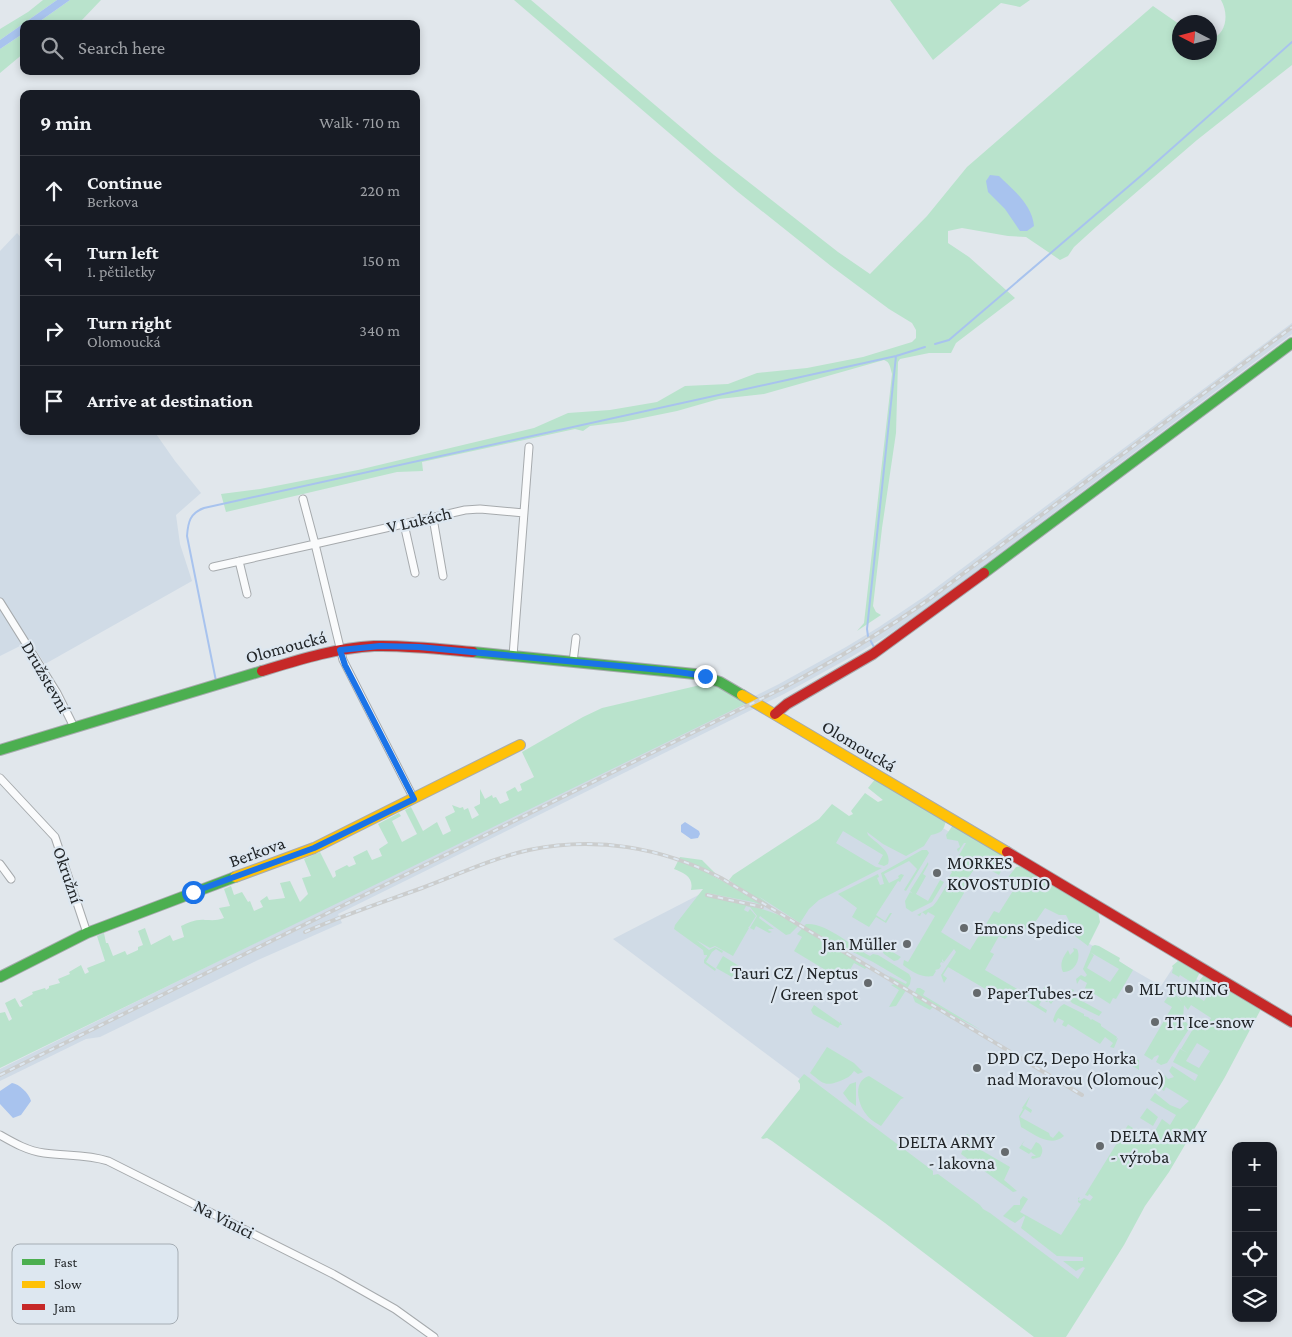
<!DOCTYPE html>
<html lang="en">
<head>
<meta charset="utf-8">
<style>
	body { margin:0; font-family:"Crimson Pro",serif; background:#20242c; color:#f1f3f6 }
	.controls { position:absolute; right:15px; bottom:15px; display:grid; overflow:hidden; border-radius:10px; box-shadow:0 2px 8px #0003 }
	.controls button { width:45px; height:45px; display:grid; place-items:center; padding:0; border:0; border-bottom:1px solid #363941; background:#171b24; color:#f1f3f6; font:25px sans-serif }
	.compass { position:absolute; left:1172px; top:15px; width:45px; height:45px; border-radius:50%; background:#171b24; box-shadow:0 2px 8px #0003; rotate:276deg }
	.stop { position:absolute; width:15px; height:15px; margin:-11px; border:4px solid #1a73e8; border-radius:50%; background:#fff }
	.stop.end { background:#1a73e8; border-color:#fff; box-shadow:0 1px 5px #0008 }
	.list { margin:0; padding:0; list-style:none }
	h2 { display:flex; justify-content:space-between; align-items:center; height:65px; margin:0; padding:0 20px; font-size:21px }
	h2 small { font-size:16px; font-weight:400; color:#9ea1a6 }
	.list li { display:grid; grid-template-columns:32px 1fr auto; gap:15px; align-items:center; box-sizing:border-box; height:70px; padding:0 20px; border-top:1px solid #363941 }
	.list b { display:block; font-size:19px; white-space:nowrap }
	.list p { margin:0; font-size:16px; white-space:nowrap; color:#9ea1a6 }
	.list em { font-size:16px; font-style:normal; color:#9ea1a6 }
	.icon { flex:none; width:28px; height:28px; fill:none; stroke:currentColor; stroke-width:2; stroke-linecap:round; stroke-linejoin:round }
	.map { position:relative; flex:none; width:1292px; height:1337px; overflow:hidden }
	.search { position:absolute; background:#171b24; box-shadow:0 2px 8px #0003; left:20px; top:20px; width:400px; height:55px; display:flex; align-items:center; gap:12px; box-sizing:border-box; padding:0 18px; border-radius:10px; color:#9ea1a6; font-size:19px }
	.panel { position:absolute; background:#171b24; box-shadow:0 2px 8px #0003; left:20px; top:90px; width:400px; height:345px; border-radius:10px }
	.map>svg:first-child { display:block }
	.built { fill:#d0dbe6 }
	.green { fill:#b9e3cc; fill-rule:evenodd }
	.water { fill:#a8c3ee }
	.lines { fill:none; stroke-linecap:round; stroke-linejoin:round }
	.stream { stroke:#a8c3ee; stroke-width:2 }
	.street-casing { stroke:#a6aaad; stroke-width:9 }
	.fast-casing { stroke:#a6aaad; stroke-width:12 }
	.slow-casing { stroke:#a6aaad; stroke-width:12 }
	.jam-casing { stroke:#a6aaad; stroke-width:12 }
	.street { stroke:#fafbfc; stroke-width:7 }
	.fast { stroke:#4caf50; stroke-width:10 }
	.slow { stroke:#ffc107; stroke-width:10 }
	.jam { stroke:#c62828; stroke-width:10 }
	.rail-casing { stroke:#cbcdcd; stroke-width:4 }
	.rail { stroke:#dde7f0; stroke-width:2; stroke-dasharray:5.5; stroke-linecap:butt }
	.route { stroke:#1a73e8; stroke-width:6 }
	.poi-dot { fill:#656a6d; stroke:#dde7f0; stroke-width:2 }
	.labels { text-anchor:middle; stroke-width:4.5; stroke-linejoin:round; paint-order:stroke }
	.street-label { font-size:18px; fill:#222629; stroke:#dde7f0 }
	.poi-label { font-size:18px; fill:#222629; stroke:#dde7f0; text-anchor:start }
	.key { fill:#dde7f0; stroke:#a5adb4; stroke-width:1 }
	.key-label { font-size:14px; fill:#222629 }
</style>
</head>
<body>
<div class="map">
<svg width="1292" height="1337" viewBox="0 0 1292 1337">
	<rect width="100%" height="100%" fill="#e1e7ec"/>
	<path class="built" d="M17,233L24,241V431H154L175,461L201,493L176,515L180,544L192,581L45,664L30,641L0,656V251Z
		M1292,323V334L931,605L885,637L851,657L784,694L338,914L342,923L258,960L100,1037L86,1039L0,1081V1069L779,684L846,647L879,627L925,596Z
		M890,796L1090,917L1078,937L1123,964L1161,986L1174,966L1256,1014L1088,1295L613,939L716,886L729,892Z"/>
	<path class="green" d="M43,0H57L0,40V29L28,12Z
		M70,0H101L81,21L74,24H36Z
		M514,0H531L714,155L838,252L870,274L927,216L967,167L1153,6L1179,24L1180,52H1210V40C1227,34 1229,14 1221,0H1292V65L1197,140L1096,227L1074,247L1068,256L1060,260L1026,237L1008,236L962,228L948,231V243L969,257L1015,298L956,343L951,353H929L900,359L898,362L896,433L882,528L873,606L876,612L881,615L857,631L864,623L892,374C890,367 890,362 884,360L764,394L719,399L677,411L623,422L590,426L583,431L575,429L422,462L423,471L397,472L226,512L221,494L260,489L358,470L534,428L568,413L610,410L657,402L685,386L728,384L757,373L807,368L863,357L912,342L916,338V330L912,323L889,309L831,266L738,192Z
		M890,0H1030L1020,7L1001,3L933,60Z
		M24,33V53L0,73V49Z
		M709,683L713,684L747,703L0,1068V1013L5,1012L9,1021L12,1019L5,1003L15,998L20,1007L23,1006L20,1001L33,994L32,992L45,988L46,990L49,988V986L60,983L58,979L70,974L69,972L81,965L85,974L89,972L87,968L105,961L97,936L104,933L106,943H108L113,956L125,951L127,955L138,950V947L143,945L138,931L145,928L151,945L170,935L173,941L184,937L181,926C188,923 196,919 205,920C211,920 217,921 224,918L219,908L230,906L224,889L231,886L234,895L242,892L248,902L250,901L254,911L263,907L260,901L267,896L269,900L285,898L280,883L290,881L300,902L308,894L302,878L311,876L304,859L320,852L333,878L336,876L335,871L347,865L349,867L356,864L353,857L367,850L372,860L382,856L379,849L388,843L378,824L399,813L401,816L392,821L402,842L417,834L405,810L411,807L423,831L437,822L443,835L451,831L445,817L455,812L452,805L460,808L463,807L464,810L468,808L472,819L479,815L474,807L480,804V789L485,799L492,795L493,798L496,797L500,804L509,800L506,792L515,787L518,792L522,790L520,784L534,777L522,752L583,717L602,708Z
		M876,778L946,820C944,831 941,833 931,835L924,846L906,856L883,844L867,832L868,835C876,843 892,851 888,864L884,866L878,864L883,855L843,831L836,843L876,867L882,868L819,900L809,909L800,923L758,896L770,905L768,907L753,902L707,893L706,896C739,903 770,908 799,925L790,934L786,935L760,916L759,918L774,929H769L768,930L772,932L769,933L756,926L754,930L750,928L757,916L750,907L746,906L744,910L748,912L750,909L756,916L749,927H748L749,928L733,956L715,946L710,948L696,940L709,950L715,947L723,951L722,953L716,949L712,952L706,962L716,969L715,971L704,963V960L707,956V955H704L703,950L674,929L675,925L703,889L691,890C694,877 684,873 674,869L680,857L702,860L715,873L713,876L732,886L734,884L729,880L733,875L819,819L832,804L849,816L853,814L851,811L865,793L878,802L883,800L868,788Z
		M953,825L1004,855L1006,861L999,875L978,863L965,883L964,893L941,932L970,950L994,911L999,913L1016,886L1006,880L1016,867L1023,866L1098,911L1100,922L1088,946L1075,936L1074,930L1077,925L1076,923H1070L1066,915H1059L1045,908L1031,928C1020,930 1013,930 1005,939L999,936L990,952L994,954L985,970L1036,1000L1046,985L1059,993L1051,1004L1049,1002V1000L1047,1002L1042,1000L1039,1005L1047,1010L1046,1013L1005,988L999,997L948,967L943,975L947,978L944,983L941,975L956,952L954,949L944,962L942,959V961L944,963L941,962L940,964L941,966L939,969L935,970L936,971L933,976C922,978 912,972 903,965L904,960L908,962L935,916L928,912L926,915L922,912L920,916L917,915L933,906L937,901L951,878L949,877L952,872L950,871L966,843H964L958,852L957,849L960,847L958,841L947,839L946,835Z
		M922,850H927L929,853L906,891L904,890L917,869L909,861L884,874L889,883L899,878L898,876L901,874L904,875L900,882L898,881L876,915L885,921L890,913H892L886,923L876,917L869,927L852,917L857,908L838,894L878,874L879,877L877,878L880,885L884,884L881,873Z
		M928,862V864L929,863L923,874L926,876L916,894L928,901L940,880L944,882L932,902L912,912L906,908L905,901L910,892L913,894L910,891Z
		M806,924C826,922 853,947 870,956L873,954L878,955L909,974L911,978L910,984L896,1006L889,1007L899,990L891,985L896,984L906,988L889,978L890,976L906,984L907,982L873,962L813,932L815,936L867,967L865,969L854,963L844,980H842L794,951L802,937L797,934Z
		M882,944H886L893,947L891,951L901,957L898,960L894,961L884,954L880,947Z
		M1095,945L1099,946L1120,958L1119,961L1133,970L1116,999L1113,998L1110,1004L1085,988L1087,983L1080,979L1077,984L1076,979L1081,975L1085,977L1087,975L1083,969L1090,952L1094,955L1087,968L1110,982L1119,969L1090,952L1092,946Z
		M1073,948L1077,949C1082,959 1074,973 1063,972C1059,964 1063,957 1068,950L1070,955L1074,951Z
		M723,956L739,966L732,977L716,968Z
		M1178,961L1200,972L1194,984L1180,975L1176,982L1204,1001L1209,993L1196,985L1204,975L1261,1009L1225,1077L1169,1172L1145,1206L1124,1245L1066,1337H1034L885,1223L772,1141L767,1138L763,1139L761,1138L800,1089V1084L798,1081L804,1074L933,1171V1175L938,1174L980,1205L983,1209L990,1213L1078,1279L1085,1268L1083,1267L1076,1271L1063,1261H1083V1257L1057,1256L1021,1228L1025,1217L1024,1216L1015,1223L1003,1216L1014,1205H1020V1200L1023,1196L1028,1199L1020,1212L1061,1235L1081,1204L1078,1202V1198L1080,1197L1078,1200L1080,1201L1084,1198L1090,1201L1093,1197L1089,1194L1088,1196L1085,1195L1128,1125L1133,1128L1131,1133L1148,1143L1162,1119L1170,1125L1176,1115L1150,1100L1155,1093L1170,1105L1180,1109L1189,1101L1166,1087L1164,1091L1158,1087L1165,1075L1168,1079L1174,1077L1169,1071L1172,1066L1195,1081L1198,1075L1173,1062L1180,1049L1188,1053L1181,1049L1193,1029L1201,1024L1206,1027L1211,1018L1191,1005L1188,1010L1184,1005L1183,1019L1188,1024L1189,1029L1167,1063L1161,1065L1156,1062L1159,1056L1158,1055L1154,1057L1152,1060L1144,1055L1172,1007L1164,1002L1172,991L1182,1002L1172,988L1179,977L1172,973L1173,968L1172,966ZM1197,1043L1210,1051L1199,1068L1186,1061Z
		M917,988H920L925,991L923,995L981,1030L956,1017L951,1019L933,1007L930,1010L915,1002L913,997Z
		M1071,989L1074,990L1071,995L1102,1012L1099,1016L1072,1003L1065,995L1067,991Z
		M1064,1004L1084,1014V1016L1088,1017L1091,1020L1092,1019L1101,1024V1026L1117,1037L1116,1039L1118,1038L1114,1048L1110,1047L1113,1043L1105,1037L1100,1044L1068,1024L1066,1027L1062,1025L1064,1021L1058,1018L1055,1023L1053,1020C1055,1014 1058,1007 1064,1004Z
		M814,1005L840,1023V1021L842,1025H840L838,1028L813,1014L811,1010Z
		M827,1047L854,1063L863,1072L858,1074L854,1071C850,1077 847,1078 840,1081C824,1087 823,1083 810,1073Z
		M1124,1052L1139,1060V1070L1121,1059V1054Z
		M869,1076L904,1098L901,1099L881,1126C876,1123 869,1119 866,1114C857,1103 853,1081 869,1076Z
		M856,1082V1106L849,1101L843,1093L850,1084Z
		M1030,1096L1026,1106L1032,1110L1031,1113L1025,1109L1020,1117L1049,1133L1050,1136L1053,1138L1059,1131L1064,1136C1050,1148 1034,1134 1021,1127L1019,1116L1023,1109L1022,1108Z
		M1147,1108L1158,1117L1153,1126L1140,1118Z
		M967,1134L984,1144L981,1150L1010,1167L1004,1180L1017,1191L1013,1192L961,1154L963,1149V1141Z
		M1025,1140L1022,1145L1031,1150L1036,1142C1043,1145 1044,1151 1040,1157L1033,1159L1031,1158L1032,1156H1036L1031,1152L1029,1154L1019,1148Z"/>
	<path class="water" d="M57,0H70L36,24H24V33L0,49V40Z
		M990,175L999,176C1013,190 1032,204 1034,226L1027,231H1020L1005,209L988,192L986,181Z
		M685,822L699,831L700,834L698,838L691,839L681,832V825Z
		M12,1083C19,1084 29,1093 31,1101L21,1115L13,1118L0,1104V1091Z"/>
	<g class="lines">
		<path class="stream" d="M935,344L949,340L1143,174L1292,42
			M875,649L868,636L867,629L896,356
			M216,681L187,536C188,522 190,513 204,508L896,356L925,347"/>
		<g class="street-casing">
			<path id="street" d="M303,499L315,544L465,510L480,509L524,513
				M433,518L443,576
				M404,524L415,573
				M239,561L247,594
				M213,567L315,544L343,660L414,799
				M0,602L57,693L74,727
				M513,656L529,447
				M573,662L576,638
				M0,778L55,837L87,933
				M0,864L11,879
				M0,1135C14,1143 28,1151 44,1153C66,1156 87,1154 108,1161L333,1274L395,1309L434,1337"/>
		</g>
		<g class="fast-casing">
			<path id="fast" d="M984,573L1292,343
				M473,652L695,674L720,682L742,695
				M0,750L262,671
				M0,977L87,933L235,877"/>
		</g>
		<g class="slow-casing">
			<path id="slow" d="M742,695L1007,852
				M235,877L314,848L520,745"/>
		</g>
		<g class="jam-casing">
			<path id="jam" d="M262,671C298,660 335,648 374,646C407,645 440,649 473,652
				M775,714L787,704L873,654L984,573
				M1007,852L1292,1022"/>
		</g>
		<use href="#street" class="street"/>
		<use href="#fast" class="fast"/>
		<use href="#slow" class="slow"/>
		<use href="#jam" class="jam"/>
		<g class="rail-casing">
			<path id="rail" d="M707,895L762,907
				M305,932C343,915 383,902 422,888C457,875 493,858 529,850C595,836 661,847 721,878L1082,1095
				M0,1075L781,689C832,662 881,633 928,600L1292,327"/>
		</g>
		<use href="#rail" class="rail"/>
	</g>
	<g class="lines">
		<path class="route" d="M193,892L314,848L414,799L345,665L340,650L380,646L419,647L672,671L705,676"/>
	</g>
	<g class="poi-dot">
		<circle cx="937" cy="873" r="5"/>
		<circle cx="964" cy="928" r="5"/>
		<circle cx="907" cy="944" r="5"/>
		<circle cx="868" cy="983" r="5"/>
		<circle cx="1129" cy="989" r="5"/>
		<circle cx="977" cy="993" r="5"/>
		<circle cx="1155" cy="1022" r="5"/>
		<circle cx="977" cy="1068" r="5"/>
		<circle cx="1100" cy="1146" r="5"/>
		<circle cx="1005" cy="1152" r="5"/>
	</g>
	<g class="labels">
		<g class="street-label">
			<text transform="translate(419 520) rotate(-13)" y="6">V Lukách</text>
			<text transform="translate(286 647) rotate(-15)" y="6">Olomoucká</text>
			<text transform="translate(46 677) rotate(60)" y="6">Družstevní</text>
			<text transform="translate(859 746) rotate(31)" y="6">Olomoucká</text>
			<text transform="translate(257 852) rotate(-20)" y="6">Berkova</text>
			<text transform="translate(68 875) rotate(71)" y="6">Okružní</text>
			<text transform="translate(224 1219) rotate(27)" y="6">Na Vinici</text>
		</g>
		<g class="poi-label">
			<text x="947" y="869">MORKES<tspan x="947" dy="21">KOVOSTUDIO</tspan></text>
			<text x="974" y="934">Emons Spedice</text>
			<text x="897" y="950" text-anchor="end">Jan Müller</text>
			<text x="858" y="979" text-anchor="end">Tauri CZ / Neptus<tspan x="858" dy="21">/ Green spot</tspan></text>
			<text x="1139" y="995">ML TUNING</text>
			<text x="987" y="999">PaperTubes-cz</text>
			<text x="1165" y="1028">TT Ice-snow</text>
			<text x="987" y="1064">DPD CZ, Depo Horka<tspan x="987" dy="21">nad Moravou (Olomouc)</tspan></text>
			<text x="1110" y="1142">DELTA ARMY<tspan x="1110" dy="21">- výroba</tspan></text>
			<text x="995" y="1148" text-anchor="end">DELTA ARMY<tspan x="995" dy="21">- lakovna</tspan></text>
		</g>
	</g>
	<rect x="12" y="1244" width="166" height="80" rx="8" class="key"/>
	<rect x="22" y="1259" width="23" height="6" fill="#4caf50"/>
	<rect x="22" y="1281" width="23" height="7" fill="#ffc107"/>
	<rect x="22" y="1304" width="23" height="6" fill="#c62828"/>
	<g class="key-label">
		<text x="54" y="1267">Fast</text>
		<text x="54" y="1289">Slow</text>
		<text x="54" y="1312">Jam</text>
	</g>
</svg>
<div class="controls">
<button>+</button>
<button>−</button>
<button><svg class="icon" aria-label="locate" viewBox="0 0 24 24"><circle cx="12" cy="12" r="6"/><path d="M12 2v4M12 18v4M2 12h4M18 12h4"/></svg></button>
<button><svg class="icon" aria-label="layers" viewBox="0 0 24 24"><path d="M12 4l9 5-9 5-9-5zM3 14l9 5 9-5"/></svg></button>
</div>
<svg class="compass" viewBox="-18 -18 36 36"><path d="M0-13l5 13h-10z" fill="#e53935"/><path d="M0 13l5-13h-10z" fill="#9ea1a6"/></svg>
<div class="stop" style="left:193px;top:892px"></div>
<div class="stop end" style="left:705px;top:676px"></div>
<div class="search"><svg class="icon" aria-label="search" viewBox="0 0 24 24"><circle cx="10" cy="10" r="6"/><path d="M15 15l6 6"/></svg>Search here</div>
<section class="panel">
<h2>9 min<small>Walk · 710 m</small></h2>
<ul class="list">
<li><svg class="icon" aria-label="ahead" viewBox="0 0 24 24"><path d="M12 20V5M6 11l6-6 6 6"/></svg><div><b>Continue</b><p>Berkova</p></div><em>220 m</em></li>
<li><svg class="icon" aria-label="left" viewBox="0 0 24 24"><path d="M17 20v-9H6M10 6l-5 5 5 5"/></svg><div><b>Turn left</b><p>1. pětiletky</p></div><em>150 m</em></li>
<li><svg class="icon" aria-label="right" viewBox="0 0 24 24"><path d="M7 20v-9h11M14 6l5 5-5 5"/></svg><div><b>Turn right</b><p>Olomoucká</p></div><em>340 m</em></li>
<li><svg class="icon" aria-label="arrive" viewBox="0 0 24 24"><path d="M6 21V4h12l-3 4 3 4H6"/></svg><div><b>Arrive at destination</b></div></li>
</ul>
</section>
</div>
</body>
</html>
